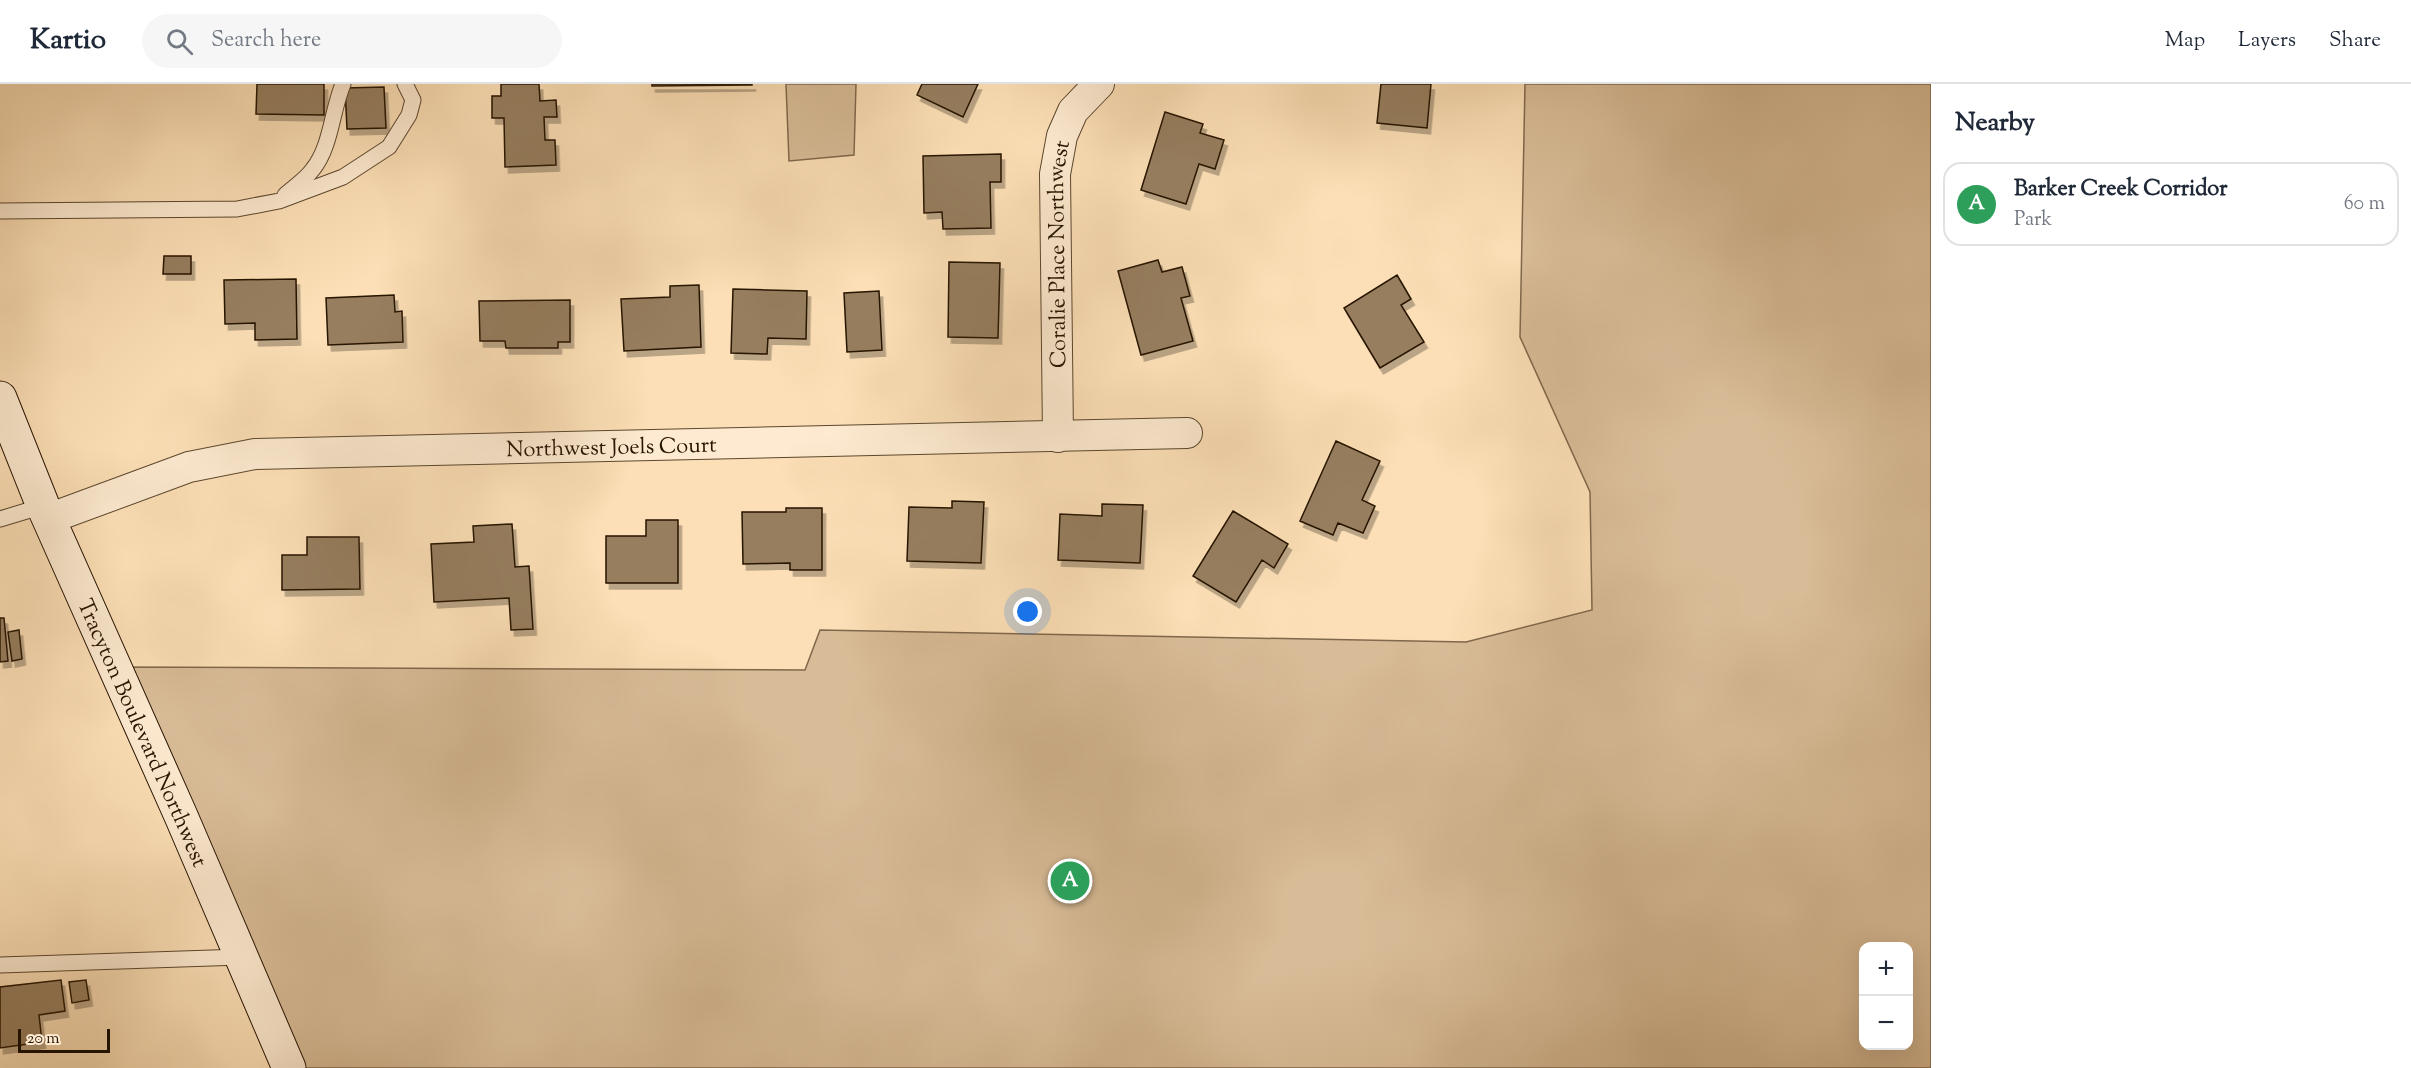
<!DOCTYPE html>
<html lang="en">
<head>
<meta charset="utf-8">
<style>
	body { margin:0; font-family:"Sorts Mill Goudy",serif; background:#f6f6f7; color:#1f2937 }
	.controls { position:absolute; right:18px; bottom:18px; display:grid; overflow:hidden; border-radius:12px; box-shadow:0 6px 24px #0002 }
	.controls button { width:54px; height:54px; display:grid; place-items:center; padding:0; border:0; border-bottom:2px solid #e0e1e3; background:#fff; color:#1f2937; font:30px sans-serif }
	.scale { position:absolute; left:18px; bottom:15px; width:92px; box-sizing:border-box; padding-left:6px; border:3px solid #271401; border-top:0; font-size:16px; line-height:21px; white-space:nowrap; color:#271401; -webkit-text-stroke:4px #fdead0; paint-order:stroke }
	.you { position:absolute; left:1028px; top:528px; width:21px; height:21px; margin:-15px; border:4px solid #fff; border-radius:50%; background:#1a73e8; box-shadow:0 0 0 9px #1a73e833 }
	.badge { display:grid; place-items:center; width:39px; height:39px; border-radius:50%; background:#0b8043; color:#fff; font-size:20px; font-weight:700 }
	.pin { position:absolute; translate:-50% -50%; border:3px solid #fff; box-shadow:0 2px 6px #0006 }
	.list { margin:0; padding:0; list-style:none }
	h2 { display:flex; justify-content:space-between; align-items:center; height:78px; margin:0; padding:0 24px; font-size:26px }
	h2 small { font-size:20px; font-weight:400; color:#747a83 }
	.list li { display:grid; grid-template-columns:39px 1fr auto; gap:18px; align-items:center; box-sizing:border-box; height:84px; margin:0 12px 12px; padding:0 12px; border:2px solid #e0e1e3; border-radius:18px }
	.list b { display:block; font-size:22px; white-space:nowrap }
	.list p { margin:0; font-size:20px; white-space:nowrap; color:#747a83 }
	.list em { font-size:20px; font-style:normal; color:#747a83 }
	.icon { flex:none; width:33px; height:33px; fill:none; stroke:currentColor; stroke-width:2; stroke-linecap:round; stroke-linejoin:round }
	.map { position:relative; flex:none; width:1931px; height:984px; overflow:hidden }
	header { display:flex; align-items:center; gap:36px; box-sizing:border-box; height:84px; padding:0 30px; background:#fff; border-bottom:2px solid #e0e1e3 }
	header strong { font-size:28px }
	nav { display:flex; gap:33px; margin-inline-start:auto; font-size:21px }
	.search { width:420px; height:54px; background:#f6f6f7; display:flex; align-items:center; gap:15px; box-sizing:border-box; padding:0 21px; border-radius:33px; color:#747a83; font-size:22px }
	main { display:flex }
	aside { flex:1; background:#fff }
	.map>svg:first-child { display:block }
	.green { fill:#d8bc97; stroke:#80684c; stroke-width:1.5; fill-rule:evenodd }
	.building { fill:#967e5f; stroke:#271401; stroke-width:1.5; filter:url(#shadow) }
	.lines { fill:none; stroke-linecap:round; stroke-linejoin:round }
	.lane-casing { stroke:#5c472e; stroke-width:17 }
	.street-casing { stroke:#5c472e; stroke-width:32 }
	.secondary-casing { stroke:#271401; stroke-width:35 }
	.lane { stroke:#fdead0; stroke-width:15 }
	.street { stroke:#fdead0; stroke-width:30 }
	.secondary { stroke:#fdead0; stroke-width:33 }
	.labels { text-anchor:middle; stroke-width:6; stroke-linejoin:round; paint-order:stroke }
	.street-label { font-size:22px; fill:#271401; stroke:#fdead0 }
</style>
</head>
<body>
<header>
<strong>Kartio</strong>
<div class="search"><svg class="icon" aria-label="search" viewBox="0 0 24 24"><circle cx="10" cy="10" r="6"/><path d="M15 15l6 6"/></svg>Search here</div>
<nav><a>Map</a><a>Layers</a><a>Share</a></nav>
</header>
<main>
<div class="map">
<svg width="1931" height="984" viewBox="0 0 1931 984">
	<defs>
		<filter id="shadow"><feDropShadow dx="3.5" dy="6" stdDeviation="0" flood-color="#0004"/></filter>
	</defs>
	<rect width="100%" height="100%" fill="#fcdfb6"/>
	<filter id="stains"><feTurbulence type="fractalNoise" baseFrequency=".00333" numOctaves="4"/><feColorMatrix values="0 0 0 0 .2 0 0 0 0 .09 0 0 0 0 .02 0 0 0 .5 -.17"/></filter>
	<radialGradient id="worn" r=".72"><stop offset=".6" stop-color="#630" stop-opacity="0"/><stop offset="1" stop-color="#630" stop-opacity=".3"/></radialGradient>
	<path class="green" d="M786,0H856L854,71L789,77Z
		M1525,0H1931V984H289L113,583L805,586L820,546L1466,558L1592,526L1590,408L1520,253ZM1864,862H1908V962H1864Z"/>
	<path class="building" d="M257,0H324V31L256,30Z
		M501,0H539L540,17L556,16L557,33H544L545,56H555L556,81L505,83L504,34H492V12H501Z
		M652,0H752V1L652,2Z
		M922,0H978L963,33L917,11Z
		M1381,0H1431L1427,44L1377,39Z
		M384,3L386,44L347,45L345,4Z
		M1165,28L1203,40L1200,49L1224,56L1215,85L1199,80L1186,120L1141,106Z
		M1001,70V98H990L991,144L943,145L942,128L924,129L923,72Z
		M164,172H191V190H163Z
		M1158,176L1162,188L1182,183L1190,212L1181,214L1193,257L1141,271L1118,187Z
		M949,178L1000,179L998,254L948,253Z
		M1397,191L1411,215L1401,221L1424,258L1380,284L1344,224Z
		M296,195L297,255L255,256V239L225,240L224,196Z
		M699,201L701,263L624,267L621,215L670,213V202Z
		M733,205L807,207L806,255L768,254L767,270L731,269Z
		M879,207L882,266L847,268L844,209Z
		M394,211L395,228L402,227L403,258L328,261L326,214Z
		M570,216V258H558V264H506L505,257H480L479,217Z
		M1336,357L1380,377L1362,416L1375,422L1363,449L1338,439L1333,451L1300,437Z
		M952,417L984,418L981,479L907,477L909,423L952,424Z
		M1102,420L1143,421L1140,479L1058,476L1060,430L1102,432Z
		M786,424H822V486H790V479L743,480L742,428H786Z
		M1233,427L1288,460L1274,484L1262,476L1236,518L1193,492Z
		M646,436H678V499H606V452H646Z
		M512,440L515,483L529,482L533,545L511,546L509,514L434,518L431,460L474,458L473,442Z
		M307,453H359L360,505L282,506V471H307Z
		M0,534H4L8,577L0,578Z
		M19,546L22,575L12,577L8,548Z
		M61,896L65,927L39,931L42,958L0,964V903Z
		M86,896L89,916L72,919L69,898Z"/>
	<g class="lines">
		<g class="lane-casing">
			<path id="lane" d="M285,111C294,103 306,95 313,85C331,63 332,26 343,0
				M0,127L237,125L279,117L343,93L389,63L409,31L413,16L405,0
				M0,435L43,422
				M0,881L242,873"/>
		</g>
		<g class="street-casing">
			<g id="street">
				<path id="s1" d="M1058,353L1055,90L1062,52L1073,27L1099,0"/>
				<path id="s2" d="M48,435L189,383L255,370L1187,349"/>
			</g>
		</g>
		<g class="secondary-casing">
			<g id="secondary">
				<path id="s3" d="M0,314L43,422L181,732L289,984"/>
			</g>
		</g>
		<use href="#lane" class="lane"/>
		<use href="#street" class="street"/>
		<use href="#secondary" class="secondary"/>
	</g>
	<g class="labels">
		<g class="street-label">
			<text dy="8" stroke="none"><textPath href="#s1" startOffset="183">Coralie Place Northwest</textPath></text>
			<text dy="8" stroke="none"><textPath href="#s2" startOffset="574">Northwest Joels Court</textPath></text>
			<text dy="8" stroke="none"><textPath href="#s3" startOffset="364">Tracyton Boulevard Northwest</textPath></text>
		</g>
	</g>
	<rect width="100%" height="100%" filter="url(#stains)"/>
	<rect width="100%" height="100%" fill="url(#worn)"/>
</svg>
<div class="controls">
<button>+</button>
<button>−</button>
</div>
<div class="scale">20 m</div>
<div class="you"></div>
<div class="pin badge" style="left:1070px;top:797px;background:#2e9e5b">A</div>
</div>
<aside>
<h2>Nearby<small></small></h2>
<ul class="list">
<li><span class="badge" style="background:#2e9e5b">A</span><div><b>Barker Creek Corridor</b><p>Park</p></div><em>60 m</em></li>
</ul>
</aside>
</main>
</body>
</html>
